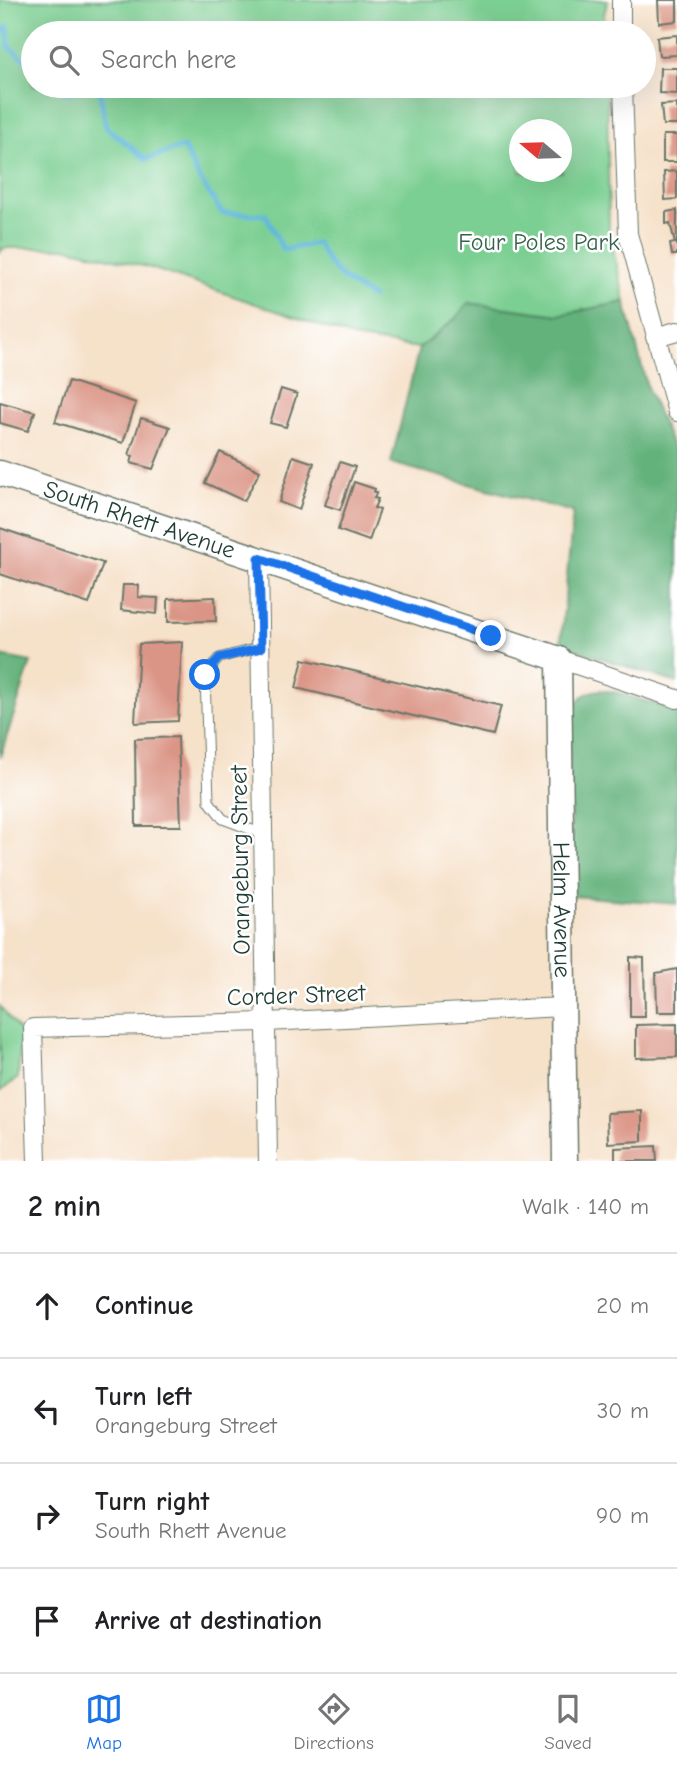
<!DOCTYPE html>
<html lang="en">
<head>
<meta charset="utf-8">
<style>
	body { margin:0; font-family:"Comic Neue",sans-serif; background:#f6f6f6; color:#202124 }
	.compass { position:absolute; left:509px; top:119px; width:63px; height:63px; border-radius:50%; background:#fff; box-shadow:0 7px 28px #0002; rotate:289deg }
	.stop { position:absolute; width:21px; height:21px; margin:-16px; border:5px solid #1a73e8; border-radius:50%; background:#fff }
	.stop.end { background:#1a73e8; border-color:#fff; box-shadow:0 2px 7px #0008 }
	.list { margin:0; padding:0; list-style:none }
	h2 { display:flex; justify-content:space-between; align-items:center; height:91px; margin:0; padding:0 28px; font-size:30px }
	h2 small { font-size:23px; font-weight:400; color:#757577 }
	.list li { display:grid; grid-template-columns:46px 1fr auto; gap:21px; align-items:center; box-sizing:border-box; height:105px; padding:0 28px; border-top:2px solid #e0e0e0 }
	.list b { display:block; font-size:26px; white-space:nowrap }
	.list p { margin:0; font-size:23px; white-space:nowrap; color:#757577 }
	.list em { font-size:23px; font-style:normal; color:#757577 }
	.icon { flex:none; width:38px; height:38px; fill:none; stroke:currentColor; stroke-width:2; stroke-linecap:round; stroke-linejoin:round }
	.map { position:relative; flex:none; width:677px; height:1161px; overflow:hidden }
	.search { position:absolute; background:#fff; box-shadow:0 7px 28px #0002; left:21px; right:21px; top:21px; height:77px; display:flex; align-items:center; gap:18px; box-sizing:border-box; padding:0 24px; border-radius:38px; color:#757577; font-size:26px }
	.sheet { height:511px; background:#fff }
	nav { display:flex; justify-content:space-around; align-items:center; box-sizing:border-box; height:98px; border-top:2px solid #e0e0e0; background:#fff; font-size:19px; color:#757577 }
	nav a { display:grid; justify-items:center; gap:4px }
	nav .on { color:#1a73e8 }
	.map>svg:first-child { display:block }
	.green { fill:#7bcf92; stroke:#4d8663; stroke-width:2; fill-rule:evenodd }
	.forest { fill:#64b27c; stroke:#427858; stroke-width:2 }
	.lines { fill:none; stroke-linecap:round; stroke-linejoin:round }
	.stream { stroke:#60b7dd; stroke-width:5 }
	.building { fill:#db9586 }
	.lane-casing { stroke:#6a7668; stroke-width:11 }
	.street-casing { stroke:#6a7668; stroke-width:20 }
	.secondary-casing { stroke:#6a7668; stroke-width:27 }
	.lane { stroke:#fff; stroke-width:9 }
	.street { stroke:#fff; stroke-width:18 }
	.secondary { stroke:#fff; stroke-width:24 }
	.route { stroke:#1a73e8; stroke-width:9 }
	.labels { text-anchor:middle; stroke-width:5; stroke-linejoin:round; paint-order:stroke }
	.park-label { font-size:24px; fill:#36624c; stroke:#fff }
	.street-label { font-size:24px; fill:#1f3d34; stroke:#fff }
</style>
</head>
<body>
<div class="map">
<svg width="677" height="1161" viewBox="0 0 677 1161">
	<rect width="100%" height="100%" fill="#fff"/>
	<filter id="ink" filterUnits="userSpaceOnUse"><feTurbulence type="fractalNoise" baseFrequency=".0143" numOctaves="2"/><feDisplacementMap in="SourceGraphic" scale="14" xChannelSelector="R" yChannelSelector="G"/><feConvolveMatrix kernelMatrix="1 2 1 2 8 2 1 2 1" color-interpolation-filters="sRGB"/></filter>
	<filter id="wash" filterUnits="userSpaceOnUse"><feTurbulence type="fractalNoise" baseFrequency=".00686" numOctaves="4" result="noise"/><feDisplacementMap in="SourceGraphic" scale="28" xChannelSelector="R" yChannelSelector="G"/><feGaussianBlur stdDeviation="1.57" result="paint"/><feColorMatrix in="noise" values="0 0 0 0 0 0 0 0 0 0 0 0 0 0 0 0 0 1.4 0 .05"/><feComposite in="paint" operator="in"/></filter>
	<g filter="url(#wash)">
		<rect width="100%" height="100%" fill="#f6e1c9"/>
		<path class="green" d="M0,0H608L604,14L605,33H33V86H607L609,231L625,302L559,315L468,303L456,318L419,348L358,339L151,268L69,248H4L0,252ZM520,130H562V172H520Z
			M0,1006L21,1033L18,1078L0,1091Z"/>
		<path class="forest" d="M625,302L648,390L677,457V683L567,647L561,641L573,512L391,463L419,348L456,318L468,303L559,315Z
			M0,656L31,662L0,757Z
			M601,690L619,693L677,711V904L572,896L569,720C575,702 581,692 601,690Z"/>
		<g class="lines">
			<path class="stream" d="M0,32L8,27L9,47L33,66
				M58,86L68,93L93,86
				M99,86L106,127L146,159L183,147L199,178L222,213L266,215L283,250L317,243C331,272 345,282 372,297"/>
		</g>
		<g id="blocks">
			<path class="building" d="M658,0H677V21L659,23Z
				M677,35V55L659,56L657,37Z
				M660,68H677V94L659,93Z
				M677,104V125H663L661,105Z
				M663,135H677V162H663Z
				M677,171V199L665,200L664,172Z
				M677,210V255H672L670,244L675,243L670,223L666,224V212Z
				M69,381L136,403L123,443L55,422Z
				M281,389L297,394L286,427L270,423Z
				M0,402L35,412L28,431L0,423Z
				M141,418L170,427L153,469L131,463L133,456L129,455Z
				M220,452L260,471L244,501L205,483Z
				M293,456L314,463L299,510L279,502Z
				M340,462L355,467L340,510L325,505Z
				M354,482L375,489L374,492H377L374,498L378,499L374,508L380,510L369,541L338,530Z
				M0,528L103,563L89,604L0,574Z
				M123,585H139L138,597L158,598L157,614L121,610Z
				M215,597L216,621L168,622V599Z
				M182,642L178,721L135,723L139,644Z
				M303,659L501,706L493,735L296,688Z
				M178,737L181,826H136L135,739Z
				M630,957L644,958L645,1017H630Z
				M677,969V1012H657L656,973Z
				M677,1024V1057L636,1058V1025Z
				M642,1111V1141L608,1143L607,1113Z
				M656,1146L657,1161H615V1148Z"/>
		</g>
	</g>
	<g filter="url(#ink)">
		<use href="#blocks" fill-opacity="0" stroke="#6a7668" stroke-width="2"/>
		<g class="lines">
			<g class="lane-casing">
				<path id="lane" d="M261,647L219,658L205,675L209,801L223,819L263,834"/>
			</g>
			<g class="street-casing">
				<path id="street" d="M621,33V0
					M623,86L628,234L677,412
					M655,337L677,331
					M259,558L268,1161
					M559,659L677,699
					M37,1161L33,1028L267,1022L562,1007"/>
			</g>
			<g class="secondary-casing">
				<g id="secondary">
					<path id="s1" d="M0,473L559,659L565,1161"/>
				</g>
			</g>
			<use href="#lane" class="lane"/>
			<use href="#street" class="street"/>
			<use href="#secondary" class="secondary"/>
		</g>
	</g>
	<g class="lines" filter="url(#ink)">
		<path class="route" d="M205,675L219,658L261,648L259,558L491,636"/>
	</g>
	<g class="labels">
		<g class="park-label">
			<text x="539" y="250">Four Poles Park</text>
		</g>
		<g class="street-label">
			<text dy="8" stroke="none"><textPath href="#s1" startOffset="147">South Rhett Avenue</textPath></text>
			<text transform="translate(240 860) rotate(-91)" y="8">Orangeburg Street</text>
			<text dy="8" stroke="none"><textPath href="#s1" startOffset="840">Helm Avenue</textPath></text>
			<text transform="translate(296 995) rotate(-2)" y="8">Corder Street</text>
		</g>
	</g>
</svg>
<svg class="compass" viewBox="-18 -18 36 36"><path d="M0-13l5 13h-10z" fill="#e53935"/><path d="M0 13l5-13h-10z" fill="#757577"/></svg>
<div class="stop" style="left:205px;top:675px"></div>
<div class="stop end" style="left:491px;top:636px"></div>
<div class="search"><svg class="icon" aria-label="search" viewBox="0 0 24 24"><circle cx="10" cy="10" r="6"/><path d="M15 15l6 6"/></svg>Search here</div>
</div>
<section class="sheet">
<h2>2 min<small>Walk · 140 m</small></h2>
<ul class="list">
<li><svg class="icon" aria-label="ahead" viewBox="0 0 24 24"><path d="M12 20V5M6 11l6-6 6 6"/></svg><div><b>Continue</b></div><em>20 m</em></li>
<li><svg class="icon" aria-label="left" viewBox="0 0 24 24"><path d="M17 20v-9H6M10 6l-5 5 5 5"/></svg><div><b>Turn left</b><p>Orangeburg Street</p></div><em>30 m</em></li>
<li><svg class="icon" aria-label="right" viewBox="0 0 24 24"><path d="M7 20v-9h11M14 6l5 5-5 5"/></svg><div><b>Turn right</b><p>South Rhett Avenue</p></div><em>90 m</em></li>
<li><svg class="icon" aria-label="arrive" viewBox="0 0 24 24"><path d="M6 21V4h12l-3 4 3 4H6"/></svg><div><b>Arrive at destination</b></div></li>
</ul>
</section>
<nav>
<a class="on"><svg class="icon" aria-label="map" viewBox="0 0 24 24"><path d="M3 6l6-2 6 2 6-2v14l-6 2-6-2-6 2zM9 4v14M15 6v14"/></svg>Map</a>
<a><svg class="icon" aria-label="directions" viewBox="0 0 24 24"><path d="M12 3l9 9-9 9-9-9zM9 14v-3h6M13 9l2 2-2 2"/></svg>Directions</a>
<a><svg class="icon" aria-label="saved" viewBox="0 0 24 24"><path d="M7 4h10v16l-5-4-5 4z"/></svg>Saved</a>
</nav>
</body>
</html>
